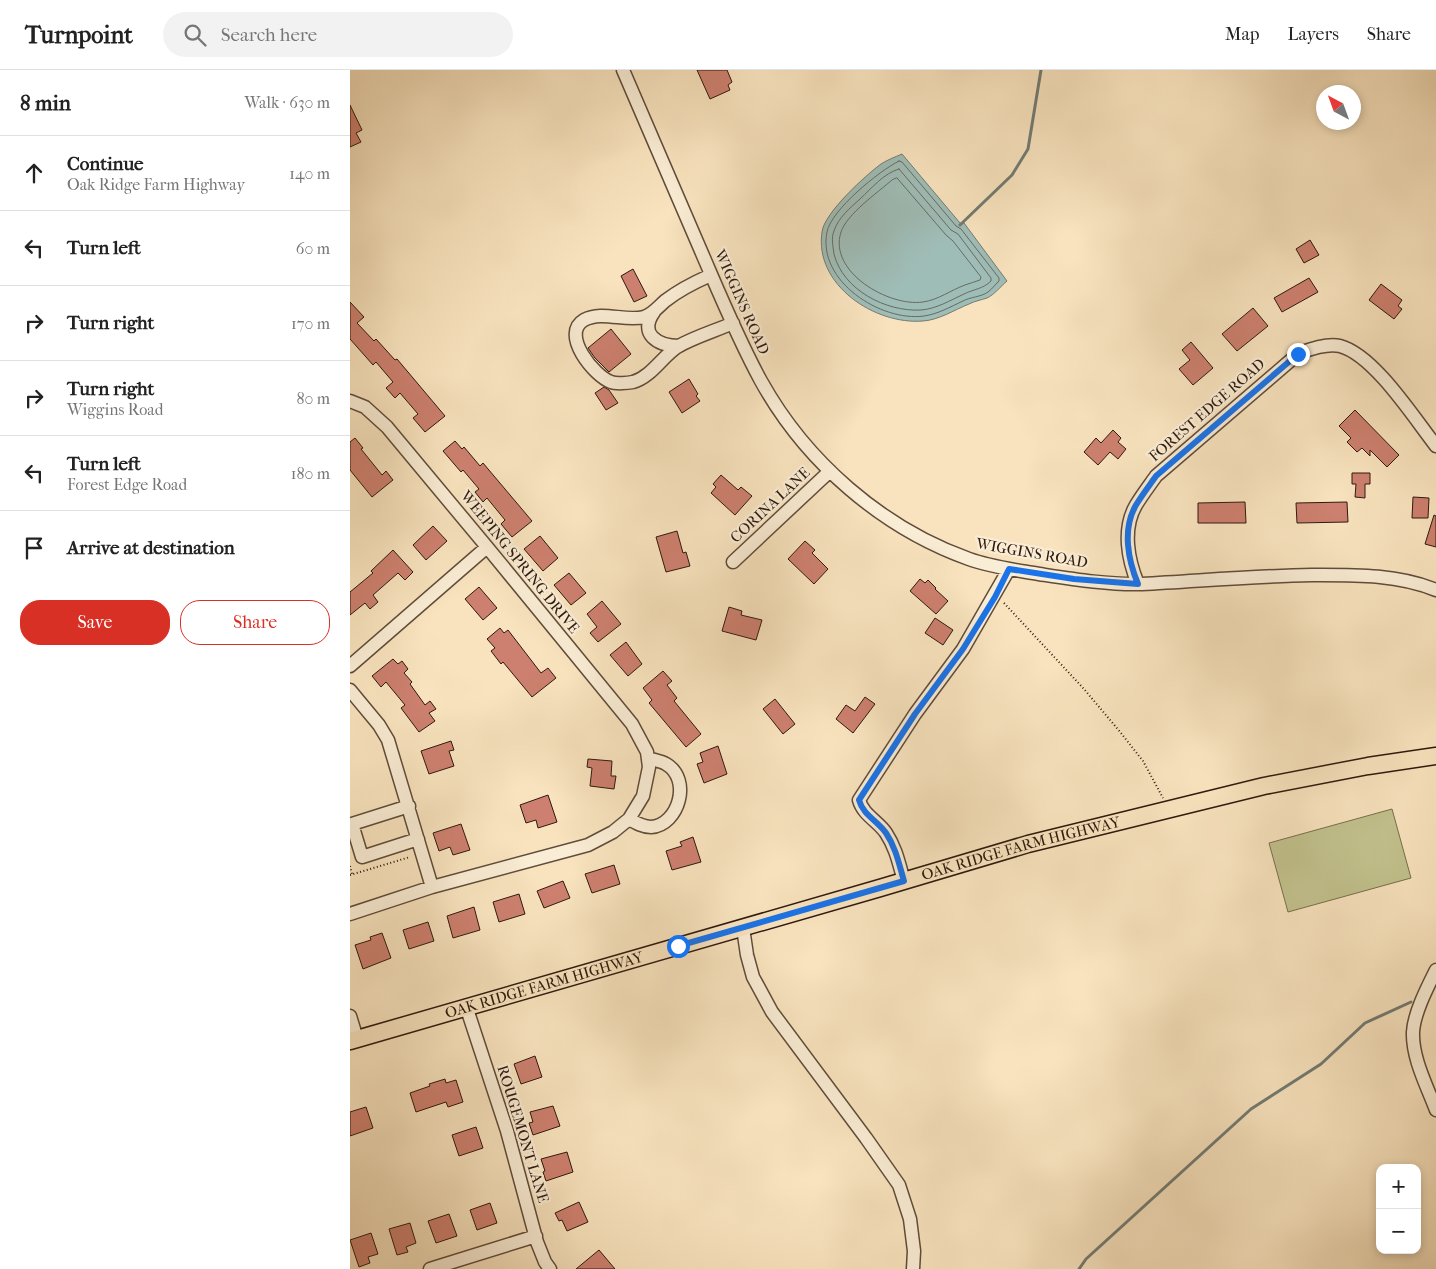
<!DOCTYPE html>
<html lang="en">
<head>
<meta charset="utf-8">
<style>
	body { margin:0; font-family:"IM FELL French Canon",serif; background:#f2f2f2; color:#222 }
	.controls { position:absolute; right:15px; bottom:15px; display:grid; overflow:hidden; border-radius:10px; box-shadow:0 2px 8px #0003 }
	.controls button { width:45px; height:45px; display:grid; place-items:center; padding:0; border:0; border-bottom:1px solid #e0e0e0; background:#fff; color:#222; font:25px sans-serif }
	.compass { position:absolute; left:966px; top:15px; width:45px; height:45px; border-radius:50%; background:#fff; box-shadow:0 2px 8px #0003; rotate:319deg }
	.stop { position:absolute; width:15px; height:15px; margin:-11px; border:4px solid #1a73e8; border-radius:50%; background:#fff }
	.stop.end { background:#1a73e8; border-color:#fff; box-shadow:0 1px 5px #0008 }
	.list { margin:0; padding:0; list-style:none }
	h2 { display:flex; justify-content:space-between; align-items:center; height:65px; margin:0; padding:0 20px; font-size:21px }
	h2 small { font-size:16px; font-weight:400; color:#767676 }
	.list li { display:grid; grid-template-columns:32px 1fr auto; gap:15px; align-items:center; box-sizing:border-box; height:75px; padding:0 20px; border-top:1px solid #e0e0e0 }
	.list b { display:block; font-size:19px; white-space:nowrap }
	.list p { margin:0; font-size:16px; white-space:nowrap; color:#767676 }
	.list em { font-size:16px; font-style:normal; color:#767676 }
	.actions { display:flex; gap:10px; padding:15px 20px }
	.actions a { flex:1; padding:11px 0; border:1px solid #d93025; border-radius:20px; text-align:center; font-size:18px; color:#d93025 }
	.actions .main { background:#d93025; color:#fff }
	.icon { flex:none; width:28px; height:28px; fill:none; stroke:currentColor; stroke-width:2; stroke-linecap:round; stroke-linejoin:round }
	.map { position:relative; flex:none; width:1086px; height:1199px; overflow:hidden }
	header { display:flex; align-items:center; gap:30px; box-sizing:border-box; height:70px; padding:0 25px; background:#fff; border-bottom:1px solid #e0e0e0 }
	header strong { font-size:24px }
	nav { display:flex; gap:28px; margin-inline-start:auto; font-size:18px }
	.search { width:350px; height:45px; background:#f2f2f2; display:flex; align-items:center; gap:12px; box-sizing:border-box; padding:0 18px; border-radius:28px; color:#767676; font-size:19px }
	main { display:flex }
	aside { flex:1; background:#fff }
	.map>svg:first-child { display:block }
	.green { fill:#c2c28e; stroke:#786e4e }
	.water { fill:#9fbdb7; stroke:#727b73 }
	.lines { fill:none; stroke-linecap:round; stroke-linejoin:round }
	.shore { stroke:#666b62; stroke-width:1 }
	.stream { stroke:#727b73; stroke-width:3 }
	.building { fill:#cd806f; stroke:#2e190e }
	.minor-casing { stroke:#604c3a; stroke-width:15 }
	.major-casing { stroke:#2e190e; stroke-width:19 }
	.path { stroke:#2e190e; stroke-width:2; stroke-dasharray:1 2.5; stroke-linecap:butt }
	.minor { stroke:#faedd5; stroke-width:12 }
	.major { stroke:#f8e3be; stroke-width:16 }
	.route { stroke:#1a73e8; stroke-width:6 }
	.labels { text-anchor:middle; stroke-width:4.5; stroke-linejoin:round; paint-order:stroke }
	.street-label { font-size:15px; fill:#2e190e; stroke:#faedd5 }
</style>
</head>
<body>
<header>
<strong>Turnpoint</strong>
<div class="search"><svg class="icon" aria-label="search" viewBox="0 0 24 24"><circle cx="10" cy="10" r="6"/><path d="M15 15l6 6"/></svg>Search here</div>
<nav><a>Map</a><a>Layers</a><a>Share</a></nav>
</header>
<main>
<aside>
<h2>8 min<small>Walk · 630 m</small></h2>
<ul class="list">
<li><svg class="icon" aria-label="ahead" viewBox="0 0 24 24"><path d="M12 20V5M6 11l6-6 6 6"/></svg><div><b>Continue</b><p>Oak Ridge Farm Highway</p></div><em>140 m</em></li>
<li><svg class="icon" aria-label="left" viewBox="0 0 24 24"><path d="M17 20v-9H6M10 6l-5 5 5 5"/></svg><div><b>Turn left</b></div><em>60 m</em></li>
<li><svg class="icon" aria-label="right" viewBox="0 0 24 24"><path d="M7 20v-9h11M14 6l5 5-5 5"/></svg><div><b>Turn right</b></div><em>170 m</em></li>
<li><svg class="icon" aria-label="right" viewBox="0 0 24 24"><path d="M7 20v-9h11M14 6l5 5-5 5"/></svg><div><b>Turn right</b><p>Wiggins Road</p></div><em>80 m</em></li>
<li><svg class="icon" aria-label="left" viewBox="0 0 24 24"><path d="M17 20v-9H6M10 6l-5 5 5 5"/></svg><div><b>Turn left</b><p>Forest Edge Road</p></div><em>180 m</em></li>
<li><svg class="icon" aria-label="arrive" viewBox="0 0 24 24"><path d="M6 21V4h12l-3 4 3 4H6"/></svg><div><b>Arrive at destination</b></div></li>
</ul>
<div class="actions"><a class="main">Save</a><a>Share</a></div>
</aside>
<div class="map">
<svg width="1086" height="1199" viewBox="0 0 1086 1199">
	<rect width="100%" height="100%" fill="#f8e3be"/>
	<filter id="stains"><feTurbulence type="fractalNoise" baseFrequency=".004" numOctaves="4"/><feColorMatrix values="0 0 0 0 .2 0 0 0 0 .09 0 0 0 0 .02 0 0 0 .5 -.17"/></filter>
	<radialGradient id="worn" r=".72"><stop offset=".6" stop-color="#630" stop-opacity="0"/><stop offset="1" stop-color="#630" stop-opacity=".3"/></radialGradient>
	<path class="green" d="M1042,739L1061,808L938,842L919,773Z"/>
	<path class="water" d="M552,84L610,153H614L657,211C651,216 644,225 637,228C631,230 625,231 619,234C604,240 589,250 573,251C525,255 464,215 472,162C474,143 516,105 531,94C537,90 545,87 552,84Z"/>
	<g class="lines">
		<path class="shore" d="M549,91L552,92L606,156L611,159L649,208V211C645,215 642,219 638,222C631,227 620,227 613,231C600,237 588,244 574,246C531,252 467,211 477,162C481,140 529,101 549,91Z
			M549,99L601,160L608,164L641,208V211C633,219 624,219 614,224C601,230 586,239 571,240C536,242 493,220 484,184C483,176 481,168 484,161C488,148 500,138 510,129C522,118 534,103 549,99Z
			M547,108L596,165L603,171L631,207L630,210C625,212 620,213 615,215C601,220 588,230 573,232C539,237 478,202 491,162C497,144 527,123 542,110Z"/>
		<path class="stream" d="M610,155L662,105L678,79L691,0
			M729,1199L736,1189L901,1039L971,994L1015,953L1061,932"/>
	</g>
	<path class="building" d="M347,0H377L382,12L378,15L380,20L360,29Z
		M0,35L12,60L6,63L11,72L0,77Z
		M960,170L969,185L954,193L946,179Z
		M283,199L297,226L284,232L271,206Z
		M959,208L968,222L932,242L924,228Z
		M1031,214L1052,230L1048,236L1052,239L1044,249L1019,230Z
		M0,232L14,247L7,253L24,271L26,269L45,290L47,289L95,346L75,362L63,348L68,344L50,323L45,328L36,318L43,312L26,292L23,295L0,269Z
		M903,238L918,256L887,281L872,264Z
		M261,259L281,284L259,302L245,288L238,278Z
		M841,272L863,298L843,315L829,299L840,290L832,280Z
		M339,309L348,324L346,326L350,331L332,343L319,322Z
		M254,317L259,320L268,333L256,340L245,323Z
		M1005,340L1049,385L1037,397L1020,380V386L1012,378L1007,382L997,372L1001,368L989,356Z
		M763,360L771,368L768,372L776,379L768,389L760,382L748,395L734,382L746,368L751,373Z
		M5,368L13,378L11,379L32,405L36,401L43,410L22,427L0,400V372Z
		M105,371L112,379L114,377L130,396L133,393L182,451L162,467L151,454L155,450L137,428L133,432L125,422L129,419L113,400L111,402L93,381Z
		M1002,403H1020V414H1015V428L1005,427L1006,414H1002Z
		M371,405L388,420L391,417L402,426L385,445L361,423L366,417L363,414Z
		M1063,427L1079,428L1078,448H1062Z
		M895,432L896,453H848V433Z
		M997,432L998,452L947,453L946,433Z
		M1084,445L1086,446V477L1075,474Z
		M83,456L97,471L76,490L63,475Z
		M327,461L333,483L336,482L340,496L316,502L306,467Z
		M190,466L208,488L193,501L174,479Z
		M455,471L465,480L462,483L478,499L464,514L438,489Z
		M43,480L63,502L55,510L48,503L23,525L28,532L20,539L15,533L0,545V522L23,503L21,501Z
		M219,503L236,523L221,535L204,515Z
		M570,509L575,513L578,510L586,518L585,519L598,531L586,544L560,521Z
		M129,517L147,538L133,550L115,529Z
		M252,531L271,554L248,572L240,563L247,557L237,544Z
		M379,537L392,541L391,545L412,550L406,570L372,561Z
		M585,548L603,560L593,575L575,563Z
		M150,558L154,563L158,560L191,603L198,598L206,608L182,627L153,592L151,594L141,581L145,578L137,569Z
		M276,572L292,594L278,606L260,585Z
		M43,589L48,594L52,591L58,599L54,603L62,612L60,614L75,635L80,631L86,639L79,643L85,651L69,662L51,638L55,635L36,612L31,617L22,606Z
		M313,601L322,611L317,615L327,628L324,631L351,664L336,677L299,633L302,630L293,618Z
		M515,627L525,634L503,663L486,649L496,635L505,641Z
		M425,629L445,654L433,664L413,639Z
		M101,671L104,680L99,681L104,696L79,704L71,681Z
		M368,676L377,704L354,713L347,694L353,692L350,683Z
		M238,689L262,691L261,706H266L264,719L240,716L242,698L237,697Z
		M198,725L207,752L188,758L186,750L176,753L170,735Z
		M111,754L120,780L103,785L100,777L89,781L83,763Z
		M343,767L351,792L322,800L316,781L332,776L330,772Z
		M264,795L270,814L242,823L235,804Z
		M213,811L220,828L194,838L187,821Z
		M169,824L175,844L149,852L143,832Z
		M124,837L130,860L103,868L97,846Z
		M78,852L84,871L59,879L53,860Z
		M32,863L41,888L13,899L5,875L21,870L20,867Z
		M185,986L192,1007L171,1014L164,994Z
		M95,1009L96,1013L106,1010L113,1032L98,1037L96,1032L66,1042L60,1023L80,1016L79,1014Z
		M203,1036L210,1056L183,1065L179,1053L183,1052L180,1042Z
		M16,1037L23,1058L0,1066V1042Z
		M126,1057L133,1078L109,1086L102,1065Z
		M217,1082L223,1102L196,1111L193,1102L195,1101L191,1089Z
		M229,1132L238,1152L217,1161L212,1150L209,1151L205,1143Z
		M140,1133L147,1153L127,1160L120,1140Z
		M99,1144L107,1166L86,1173L78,1151Z
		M60,1153L66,1173L56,1177L58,1182L47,1185L39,1159Z
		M21,1163L28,1184L18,1187L20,1193L9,1197L0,1170Z
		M249,1180L265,1199H226Z"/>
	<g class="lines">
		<g class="minor-casing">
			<path id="minor" d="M273,0C299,60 325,121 351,181C370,225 388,269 411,311C456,392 532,458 619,489C641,497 666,500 689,504C722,509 759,515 792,514C849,511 905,506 962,505C1003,505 1047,504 1086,520
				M361,205C345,212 329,220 315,231C308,237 303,244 294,247C275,252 252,240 234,250C210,264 244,306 261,312C266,314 278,313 283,312C301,307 312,287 327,277C344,267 365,261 383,253
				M304,242C288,264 308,276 329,276
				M0,331L15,337L37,357L137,477L282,654L297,682L299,697L293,726L279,749L263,762L238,775L82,817L0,844
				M383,492L480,401
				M788,514C778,490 772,459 786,435C792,425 799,416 806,406L948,284C959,279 978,273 990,276C1024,285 1064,348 1086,376
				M0,596L137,477
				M0,620L29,655L38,670L82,817
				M59,736L2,754L12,787L68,769
				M279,749C286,753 293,757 301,757C329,755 342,709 316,694C311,691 303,690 298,688
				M554,811C549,794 546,778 536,763C528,751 513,745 509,730L565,644L613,579L659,499
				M393,858L397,885L403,907L422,942L516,1068L549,1115L560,1149L564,1181L563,1199
				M1086,900C1078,916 1064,943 1063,962C1062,988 1077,1016 1086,1040
				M116,936L157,1061L187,1172L195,1192L200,1199
				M0,946L7,969
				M80,1199L186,1166"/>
		</g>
		<g class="major-casing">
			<g id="major">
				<path id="s1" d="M0,971L530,818L678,774L914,716L1018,696L1086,686"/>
			</g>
		</g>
		<path class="path" d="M654,533L734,619L771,663L793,691L813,728
			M0,796L2,804
			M0,805L60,787"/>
		<use href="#minor" class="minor"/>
		<use href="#major" class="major"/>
	</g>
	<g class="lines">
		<path class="route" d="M328,876L554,811C549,794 546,778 536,763C528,751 513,745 509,730L565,644L613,579L645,527L659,499L724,509L788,514C778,490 772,459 786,435C792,425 799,416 806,406L948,284"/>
	</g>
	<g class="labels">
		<g class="street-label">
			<text transform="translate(392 232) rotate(66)" y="5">WIGGINS ROAD</text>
			<text transform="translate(857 340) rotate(-41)" y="5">FOREST EDGE ROAD</text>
			<text transform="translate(420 435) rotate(-43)" y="5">CORINA LANE</text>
			<text transform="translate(682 483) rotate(10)" y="5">WIGGINS ROAD</text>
			<text transform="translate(170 492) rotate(51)" y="5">WEEPING SPRING DRIVE</text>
			<text dy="5" stroke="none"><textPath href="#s1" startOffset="698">OAK RIDGE FARM HIGHWAY</textPath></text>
			<text dy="5" stroke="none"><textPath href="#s1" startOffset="202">OAK RIDGE FARM HIGHWAY</textPath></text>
			<text transform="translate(173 1064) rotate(73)" y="5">ROUGEMONT LANE</text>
		</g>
	</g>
	<rect width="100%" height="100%" filter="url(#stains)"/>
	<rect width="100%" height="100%" fill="url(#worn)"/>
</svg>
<div class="controls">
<button>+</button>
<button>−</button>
</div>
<svg class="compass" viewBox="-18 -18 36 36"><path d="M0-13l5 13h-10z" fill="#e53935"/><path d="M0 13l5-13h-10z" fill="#767676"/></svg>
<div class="stop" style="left:328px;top:876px"></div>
<div class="stop end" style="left:948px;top:284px"></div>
</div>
</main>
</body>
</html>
